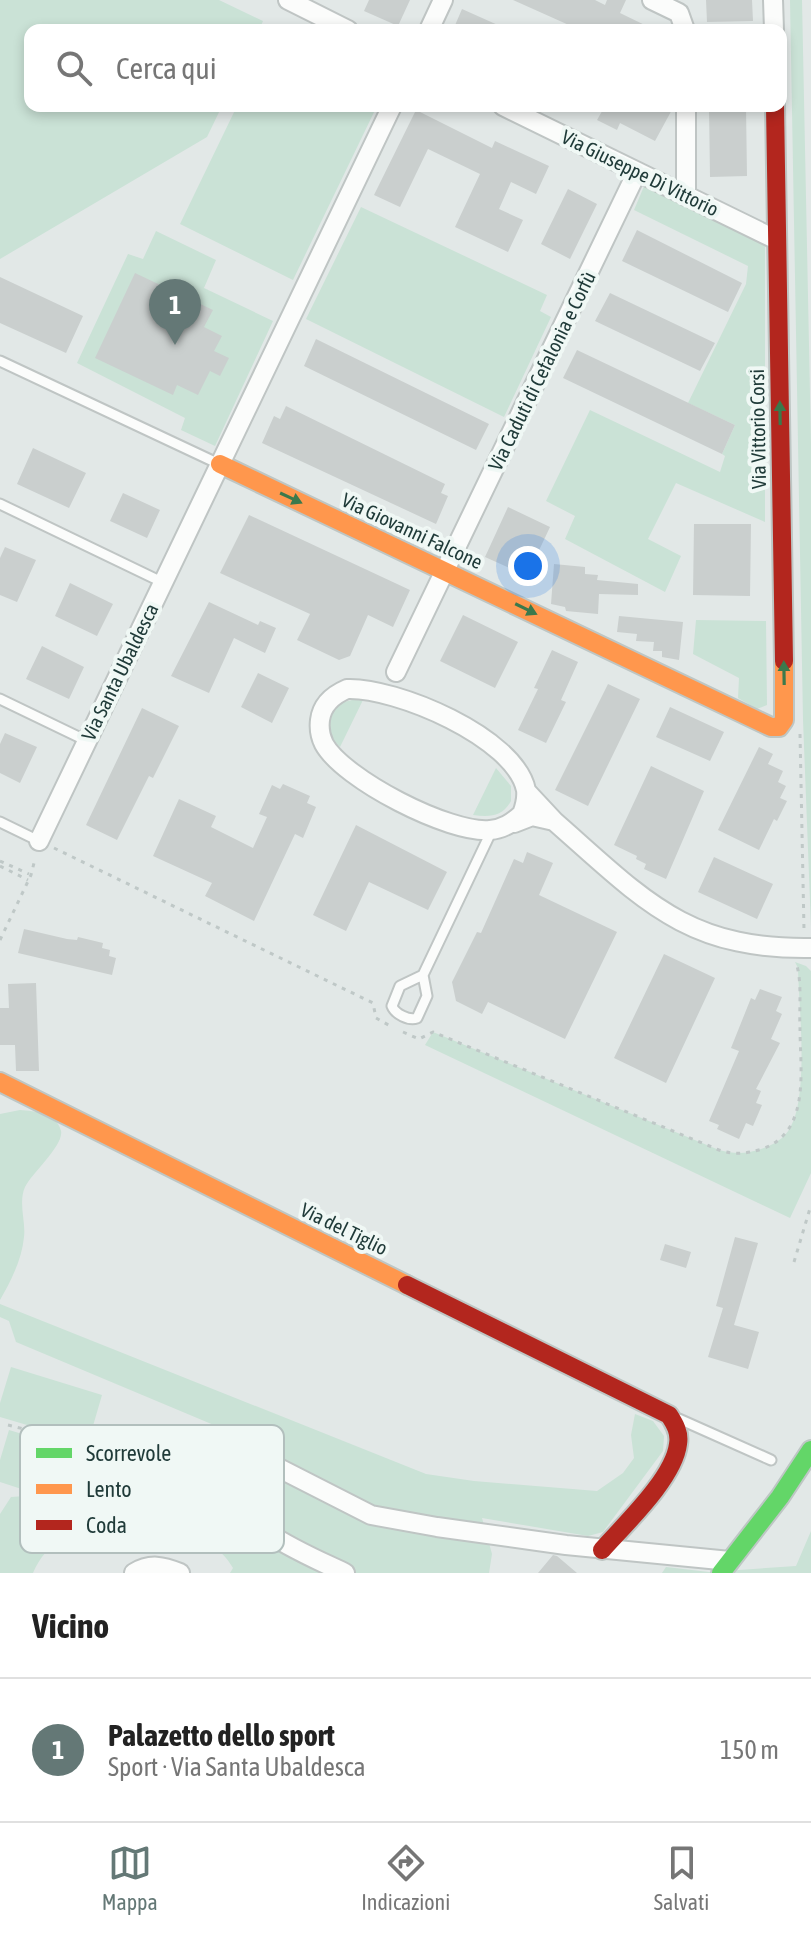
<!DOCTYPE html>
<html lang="it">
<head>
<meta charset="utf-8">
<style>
	body { margin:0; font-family:"Asap Condensed",sans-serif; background:#f2f2f2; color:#222 }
	.you { position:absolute; left:528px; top:566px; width:28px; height:28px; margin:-20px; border:6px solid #fff; border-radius:50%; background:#1a73e8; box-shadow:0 0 0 12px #1a73e833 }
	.badge { display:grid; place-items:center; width:52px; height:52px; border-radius:50%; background:#647876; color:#fff; font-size:26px; font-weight:700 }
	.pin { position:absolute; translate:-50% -66px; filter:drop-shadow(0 2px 4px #0008) }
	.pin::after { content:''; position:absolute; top:42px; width:28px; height:24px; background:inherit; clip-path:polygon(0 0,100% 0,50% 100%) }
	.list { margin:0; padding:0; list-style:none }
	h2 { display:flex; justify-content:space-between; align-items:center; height:104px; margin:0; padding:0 32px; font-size:34px }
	h2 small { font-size:26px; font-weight:400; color:#767676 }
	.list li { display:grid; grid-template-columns:52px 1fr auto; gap:24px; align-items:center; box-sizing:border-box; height:144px; padding:0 32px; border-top:2px solid #e0e0e0 }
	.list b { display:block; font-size:30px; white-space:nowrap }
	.list p { margin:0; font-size:26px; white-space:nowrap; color:#767676 }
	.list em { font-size:26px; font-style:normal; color:#767676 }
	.icon { flex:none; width:44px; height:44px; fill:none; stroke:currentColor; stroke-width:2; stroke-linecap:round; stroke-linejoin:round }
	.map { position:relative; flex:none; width:811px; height:1573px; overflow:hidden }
	.search { position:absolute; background:#fff; box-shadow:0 4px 12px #0003; left:24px; right:24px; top:24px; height:88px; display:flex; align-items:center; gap:20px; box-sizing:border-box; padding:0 28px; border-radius:16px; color:#767676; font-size:30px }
	.sheet { height:248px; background:#fff }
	nav { display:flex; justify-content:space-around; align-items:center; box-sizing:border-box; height:112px; border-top:2px solid #e0e0e0; background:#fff; font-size:22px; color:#767676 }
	nav a { display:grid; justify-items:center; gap:4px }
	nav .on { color:#647876 }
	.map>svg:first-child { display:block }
	.green { fill:#cae2d6 }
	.building { fill:#cacfce }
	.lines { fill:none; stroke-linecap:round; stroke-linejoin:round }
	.lane-casing { stroke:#bfc5c4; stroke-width:13 }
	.street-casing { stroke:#bfc5c4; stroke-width:22 }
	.fast-casing { stroke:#bec6c4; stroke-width:22 }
	.slow-casing { stroke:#bec6c4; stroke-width:22 }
	.jam-casing { stroke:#bec6c4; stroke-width:22 }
	.path { stroke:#bfc8c7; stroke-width:3; stroke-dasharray:4 6; stroke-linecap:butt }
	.lane { stroke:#fbfcfb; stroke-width:9 }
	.street { stroke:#fbfcfb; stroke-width:18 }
	.fast { stroke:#63d668; stroke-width:18 }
	.slow { stroke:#ff974d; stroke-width:18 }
	.jam { stroke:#b3261e; stroke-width:18 }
	.oneway { fill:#3b794c }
	.labels { text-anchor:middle; stroke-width:8; stroke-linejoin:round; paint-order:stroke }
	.street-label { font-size:20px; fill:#203b39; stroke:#f0f8f5 }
	.key { fill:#f0f8f5; stroke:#b2bfbd; stroke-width:2 }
	.key-label { font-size:22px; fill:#203b39 }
</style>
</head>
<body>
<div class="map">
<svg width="811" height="1573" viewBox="0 0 811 1573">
	<rect width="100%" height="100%" fill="#e2e8e7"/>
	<path class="green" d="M0,0H219L263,21L259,30H30V106H222L207,137L0,259Z
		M790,0H802L811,444V927L803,720Z
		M237,106H377L293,280L180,224Z
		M645,184L765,243V522L676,483L648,539L681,556L665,592L565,539L575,516L546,501L590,410L720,472L725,456L722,454L735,425L688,403L746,284L748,266L634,210Z
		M361,207L547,295L540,311L551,317L504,417L306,319Z
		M156,231L216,260L204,288L273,321L215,446L181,430L185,418L77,363L128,254L143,259Z
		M696,620L766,621L767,705L757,709L738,698L739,678L693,654Z
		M356,699L363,700L340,747C326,733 325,720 336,704Z
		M496,768L511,786V801C502,817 490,817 473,815Z
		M795,962L806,966L811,971V1173L790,1218L425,1045L433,1032L719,1150C734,1154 746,1154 761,1149C773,1145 784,1139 790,1128C809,1096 799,1008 798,968Z
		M20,1110C35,1111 57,1113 61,1131C64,1145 32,1173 25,1187C18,1203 26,1221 24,1237C22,1259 11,1281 0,1300V1114Z
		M0,1304L426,1474L474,1481L597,1491L623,1473L634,1458L631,1435L635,1414L653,1421L664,1436L663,1451L603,1532L588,1536L482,1518L492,1554L489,1573H230L233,1568C209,1523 151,1543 113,1526C99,1498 99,1487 113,1459L186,1468L223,1494L233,1450L240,1436L16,1342L9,1321L0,1317Z
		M11,1367L102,1395L88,1443L0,1417V1403Z
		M9,1430L102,1458L87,1508L46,1497C61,1510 64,1517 63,1538C48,1548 40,1557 33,1573H0V1514L11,1497L40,1495L0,1482V1460Z
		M811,1531V1573H662L666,1567L709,1572L796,1566Z"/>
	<path class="building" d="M369,0H410L398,26L364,11Z
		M513,0H595L605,5L607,0H626L620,13L655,30H580Z
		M706,0H752L753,21L707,22Z
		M462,9L509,30H453Z
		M605,106H674L655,141L620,123L617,130L597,120Z
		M746,107L747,176L710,177L709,108Z
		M416,110L492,148L495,141L549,166L536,194L511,182L499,209L523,220L508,252L455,227L480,174L428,149L400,207L374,195Z
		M568,189L597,204L570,259L541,244Z
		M637,230L742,283L728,312L622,261Z
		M135,273L213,310L204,327L222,336L214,351L229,358L220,376L210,371L198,395L177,385L173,395L95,358Z
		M0,277L83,316L66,353L0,323Z
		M610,293L715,343L700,371L595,321Z
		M316,339L489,424L476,450L304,366Z
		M577,350L735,425L722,454L563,378Z
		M286,406L445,484L441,493L448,496L436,524L262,443L274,416L280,419Z
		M33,448L86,473L69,508L17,484Z
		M123,493L160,510L147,538L110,521Z
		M508,507L550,527L527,576L485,557Z
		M249,515L410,590L393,627L368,615L350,656L339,660L297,640L310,614L220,573Z
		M694,524H751L750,596L693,595Z
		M5,547L36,560L17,602L0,595V558Z
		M554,564L585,567V574L598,575L597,580L638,584V595L599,594L598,614L566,611L565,607L551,604Z
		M70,583L113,604L97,636L55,616Z
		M209,602L258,625L260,621L276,628L265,653L234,638L209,693L171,676Z
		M463,615L518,642L495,688L440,661Z
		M619,616L683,622L679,660L662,657V651H653L654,642L636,641L637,634L617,632Z
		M42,646L84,667L69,699L26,679Z
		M552,650L578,662L561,700L566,702L546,743L518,730L538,689L534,688Z
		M258,673L289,688L272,723L241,707Z
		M608,684L640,699L588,806L555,790Z
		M670,707L724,732L710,761L656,737Z
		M142,708L179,726L153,778L149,776L117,840L86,825Z
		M5,733L37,747L20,783L0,773V744Z
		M759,747L773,754L768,764L783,771L778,782L786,786L780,798L787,801L777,821L774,819L759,850L718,830Z
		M651,766L704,791L666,879L644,869L646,864L636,859L637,856L614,845Z
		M283,784L310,796L307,803L316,807L303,838L295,834L254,921L205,896L212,883L153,856L179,799L216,816L211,827L253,848L267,817L259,814L272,785L280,789Z
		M356,825L447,872L428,910L369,882L346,931L313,915Z
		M527,852L553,863L539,895L617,932L565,1039L488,1002L482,1014L456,1001L452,982L477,932L481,933L514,859L523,863Z
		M714,857L773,884L757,919L698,892Z
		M24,929L67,939L77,940L78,937L103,943L102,948L110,950L109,956L116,958L112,975L18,953Z
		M664,954L715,978L666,1083L614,1058Z
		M36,983L39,1071H16L15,1045H0V1008H9L8,984Z
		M760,989L782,997L776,1011L782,1014L771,1039L780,1043L756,1089L761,1091L756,1103L762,1105L753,1126L746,1123L739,1139L717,1129L719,1125L709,1121L739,1051L731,1048L751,998L755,1000Z
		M735,1237L758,1243L734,1325L759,1332L748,1369L708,1357L723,1308L716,1306Z
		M665,1244L691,1252L686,1268L660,1260Z
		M553,1555L557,1556L577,1573H538Z"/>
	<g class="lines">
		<g class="lane-casing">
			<path id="lane" d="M0,361L217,463
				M0,504L164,583
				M0,699L87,741
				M0,822L39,841
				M423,975L492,830
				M423,975L427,996L417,1018C409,1021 395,1014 392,1006L400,986Z
				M679,1419L771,1460"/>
		</g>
		<g class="street-casing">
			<path id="street" d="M288,0L348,30
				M652,0L679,13L685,30
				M773,0L774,30
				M429,30L443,0
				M503,106L777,240
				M686,106V196
				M396,672L637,172
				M347,689C395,687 515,737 526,790C527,798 525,806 522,814C512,823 503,829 490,830C450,834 343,779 324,744C320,736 319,728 320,720C322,704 333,695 347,689Z
				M554,821C642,898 685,950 811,948
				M514,823L532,816L554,821L526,791
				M39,841L392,106
				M134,1573C150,1563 163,1566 180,1573
				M345,1573C317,1559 211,1518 234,1474C241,1461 254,1461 267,1462L371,1515L437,1527L566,1545L730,1561"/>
		</g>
		<g class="fast-casing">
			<path id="fast" d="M721,1573L780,1497L811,1450"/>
		</g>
		<g class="slow-casing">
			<path id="slow" d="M220,464L771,727H779L784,720V661
				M0,1082L407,1285"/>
		</g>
		<g class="jam-casing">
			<path id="jam" d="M775,106L784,661
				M407,1285L669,1415C675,1424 680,1433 678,1444C674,1478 625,1524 602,1550"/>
		</g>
		<path class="path" d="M800,734L804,930
			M54,848L373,1003L376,1018L392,1027
			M0,861L29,874
			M0,866L28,880
			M0,940L31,875L35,859
			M403,1032L419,1039L433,1032L719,1150C734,1155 746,1154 762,1149C811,1132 800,1070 800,1028C799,1008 802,984 797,966
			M794,1262L811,1205
			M8,1425L124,1454L144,1443L153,1442L216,1470"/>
		<use href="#lane" class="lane"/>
		<use href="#street" class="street"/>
		<use href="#fast" class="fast"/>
		<use href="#slow" class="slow"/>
		<use href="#jam" class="jam"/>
	</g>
	<defs><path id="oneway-solid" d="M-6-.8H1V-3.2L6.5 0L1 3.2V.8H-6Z" transform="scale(2)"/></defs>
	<g class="oneway">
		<use href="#oneway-solid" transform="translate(780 413) rotate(-91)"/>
		<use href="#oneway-solid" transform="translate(291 498) rotate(25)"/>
		<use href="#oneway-solid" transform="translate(526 609) rotate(26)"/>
		<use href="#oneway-solid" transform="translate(784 673) rotate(-91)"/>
	</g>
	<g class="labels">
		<g class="street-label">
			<text transform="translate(640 173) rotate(26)" y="7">Via Giuseppe Di Vittorio</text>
			<text transform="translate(542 371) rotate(-64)" y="7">Via Caduti di Cefalonia e Corfù</text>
			<text transform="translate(758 429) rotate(-91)" y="7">Via Vittorio Corsi</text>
			<text transform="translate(412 531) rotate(25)" y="7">Via Giovanni Falcone</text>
			<text transform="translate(120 672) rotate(-64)" y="7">Via Santa Ubaldesca</text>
			<text transform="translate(344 1229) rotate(26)" y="7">Via del Tiglio</text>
		</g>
	</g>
	<rect x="20" y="1425" width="264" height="128" rx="12" class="key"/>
	<rect x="36" y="1448" width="36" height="10" fill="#63d668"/>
	<rect x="36" y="1484" width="36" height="10" fill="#ff974d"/>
	<rect x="36" y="1520" width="36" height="10" fill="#b3261e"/>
	<g class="key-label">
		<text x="86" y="1461">Scorrevole</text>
		<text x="86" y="1497">Lento</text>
		<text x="86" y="1533">Coda</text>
	</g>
</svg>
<div class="you"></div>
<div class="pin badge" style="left:175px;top:345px">1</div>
<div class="search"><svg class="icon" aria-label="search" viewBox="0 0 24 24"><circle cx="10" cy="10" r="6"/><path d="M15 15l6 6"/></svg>Cerca qui</div>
</div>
<section class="sheet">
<h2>Vicino<small></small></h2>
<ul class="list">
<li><span class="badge">1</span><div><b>Palazetto dello sport</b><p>Sport · Via Santa Ubaldesca</p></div><em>150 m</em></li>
</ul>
</section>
<nav>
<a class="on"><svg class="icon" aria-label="map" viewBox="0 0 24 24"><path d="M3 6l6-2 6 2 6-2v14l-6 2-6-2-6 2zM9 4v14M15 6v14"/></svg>Mappa</a>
<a><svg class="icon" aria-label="directions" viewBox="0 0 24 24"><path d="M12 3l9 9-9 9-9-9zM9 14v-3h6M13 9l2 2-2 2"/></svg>Indicazioni</a>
<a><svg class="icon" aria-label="saved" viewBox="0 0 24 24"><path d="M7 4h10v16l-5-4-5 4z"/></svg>Salvati</a>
</nav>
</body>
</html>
